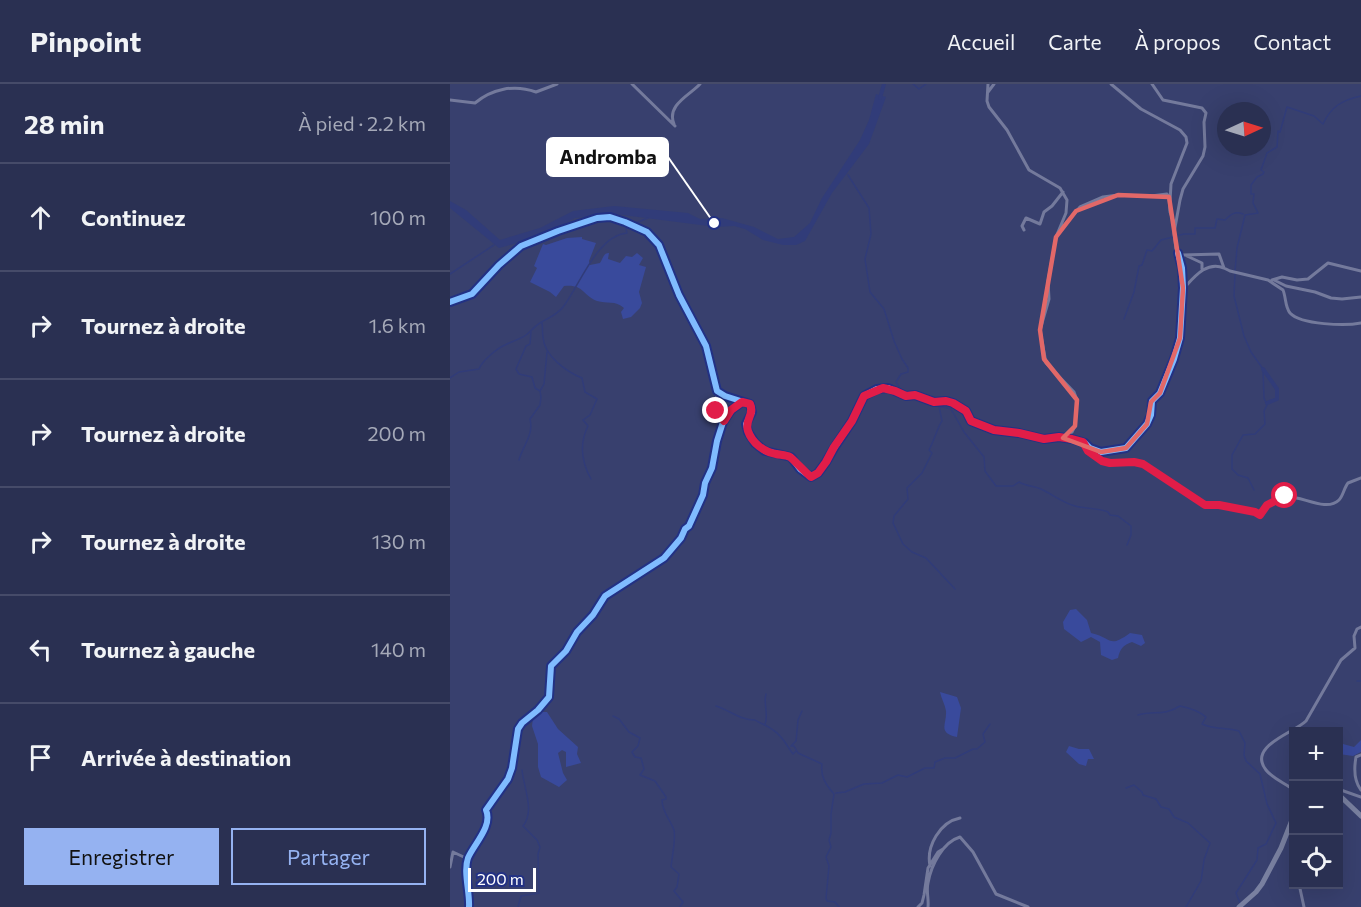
<!DOCTYPE html>
<html lang="fr">
<head>
<meta charset="utf-8">
<style>
	body { margin:0; font-family:Commissioner,sans-serif; background:#363c5c; color:#f1f3f6 }
	.controls { position:absolute; right:18px; bottom:18px; display:grid; overflow:hidden; border-radius:0px; box-shadow:0 6px 24px #0002 }
	.controls button { width:54px; height:54px; display:grid; place-items:center; padding:0; border:0; border-bottom:2px solid #464b69; background:#2a3052; color:#f1f3f6; font:30px sans-serif }
	.compass { position:absolute; left:767px; top:18px; width:54px; height:54px; border-radius:50%; background:#2a3052; box-shadow:0 6px 24px #0002; rotate:86deg }
	.scale { position:absolute; left:18px; bottom:15px; width:68px; box-sizing:border-box; padding-left:6px; border:3px solid #fff; border-top:0; font-size:16px; line-height:21px; white-space:nowrap; color:#fff; -webkit-text-stroke:4px #223184; paint-order:stroke }
	.stop { position:absolute; width:18px; height:18px; margin:-14px; border:4px solid #e11d48; border-radius:50%; background:#fff }
	.stop.end { background:#e11d48; border-color:#fff; box-shadow:0 2px 6px #0008 }
	.list { margin:0; padding:0; list-style:none }
	h2 { display:flex; justify-content:space-between; align-items:center; height:78px; margin:0; padding:0 24px; font-size:26px }
	h2 small { font-size:20px; font-weight:400; color:#a5a9b8 }
	.list li { display:grid; grid-template-columns:39px 1fr auto; gap:18px; align-items:center; box-sizing:border-box; height:108px; padding:0 24px; border-top:2px solid #464b69 }
	.list b { display:block; font-size:22px; white-space:nowrap }
	.list em { font-size:20px; font-style:normal; color:#a5a9b8 }
	.actions { display:flex; gap:12px; padding:18px 24px }
	.actions a { flex:1; padding:14px 0; border:2px solid #95b2f1; border-radius:0px; text-align:center; font-size:21px; color:#95b2f1 }
	.actions .main { background:#95b2f1; color:#111 }
	.icon { flex:none; width:33px; height:33px; fill:none; stroke:currentColor; stroke-width:2; stroke-linecap:round; stroke-linejoin:round }
	.map { position:relative; flex:none; width:911px; height:823px; overflow:hidden }
	header { display:flex; align-items:center; gap:36px; box-sizing:border-box; height:84px; padding:0 30px; background:#2a3052; border-bottom:2px solid #464b69 }
	header strong { font-size:28px }
	nav { display:flex; gap:33px; margin-inline-start:auto; font-size:21px }
	main { display:flex }
	aside { flex:1; background:#2a3052 }
	.map>svg:first-child { display:block }
	.green { fill:#394a9c }
	.water { fill:#313c79 }
	.lines { fill:none; stroke-linecap:round; stroke-linejoin:round }
	.stream { stroke:#313c79; stroke-width:1.5 }
	.river { stroke:#313c79; stroke-width:4 }
	.street { stroke:#747a9c; stroke-width:3 }
	.secondary { stroke:#7980a0; stroke-width:5 }
	.cycleway-casing { stroke:#223184; stroke-width:10 }
	.cycleway { stroke:#80bcff; stroke-width:6 }
	.route { stroke:#e11d48; stroke-width:8 }
	.marked { fill:none; stroke:#e26868; stroke-width:4.5; stroke-linejoin:round }
	.leader { fill:none; stroke:#fff; stroke-width:2 }
	.callout-dot { fill:#fff; stroke:#223184; stroke-width:2 }
	.callout { fill:#fff; stroke:#fff; stroke-width:2 }
	.callout-label { font-size:20px; text-anchor:middle; font-weight:bold; fill:#111 }
</style>
</head>
<body>
<header>
<strong>Pinpoint</strong>
<nav><a>Accueil</a><a>Carte</a><a>À propos</a><a>Contact</a></nav>
</header>
<main>
<aside>
<h2>28 min<small>À pied · 2.2 km</small></h2>
<ul class="list">
<li><svg class="icon" aria-label="ahead" viewBox="0 0 24 24"><path d="M12 20V5M6 11l6-6 6 6"/></svg><div><b>Continuez</b></div><em>100 m</em></li>
<li><svg class="icon" aria-label="right" viewBox="0 0 24 24"><path d="M7 20v-9h11M14 6l5 5-5 5"/></svg><div><b>Tournez à droite</b></div><em>1.6 km</em></li>
<li><svg class="icon" aria-label="right" viewBox="0 0 24 24"><path d="M7 20v-9h11M14 6l5 5-5 5"/></svg><div><b>Tournez à droite</b></div><em>200 m</em></li>
<li><svg class="icon" aria-label="right" viewBox="0 0 24 24"><path d="M7 20v-9h11M14 6l5 5-5 5"/></svg><div><b>Tournez à droite</b></div><em>130 m</em></li>
<li><svg class="icon" aria-label="left" viewBox="0 0 24 24"><path d="M17 20v-9H6M10 6l-5 5 5 5"/></svg><div><b>Tournez à gauche</b></div><em>140 m</em></li>
<li><svg class="icon" aria-label="arrive" viewBox="0 0 24 24"><path d="M6 21V4h12l-3 4 3 4H6"/></svg><div><b>Arrivée à destination</b></div></li>
</ul>
<div class="actions"><a class="main">Enregistrer</a><a>Partager</a></div>
</aside>
<div class="map">
<svg width="911" height="823" viewBox="0 0 911 823">
	<rect width="100%" height="100%" fill="#38406e"/>
	<path class="green" d="M132,153V155L146,159L139,177L140,181L150,179C153,175 153,169 159,169L158,175L170,179L176,172L182,173L187,169L193,174L189,181L196,183L189,208L192,219L190,224L181,233L173,235L171,228L174,224C165,216 157,220 147,217C132,211 134,200 114,202L106,213L100,208L80,198L87,184L84,182L93,160L96,161L117,154Z
		M626,525L637,536L641,549C663,554 658,565 680,549L692,551L695,559L691,562L682,558C673,561 670,565 668,574L662,576L651,571L650,558L641,553L631,558L614,545L613,538L620,526Z
		M490,608L507,613L511,624L507,653C487,649 497,640 496,627C495,620 491,614 490,608Z
		M90,628H97L108,645L128,663L127,670L131,679L116,683V668L112,666L108,669L113,689L117,696L109,703L91,693L88,683V660L82,642L83,634Z
		M911,656V668L903,672L889,670V662L893,660L904,663Z
		M619,662L629,665H639L644,675H638L636,682L629,680L616,668Z"/>
	<path class="water" d="M426,10L436,13L419,60L382,109L355,157L346,161H333L313,156L295,145L284,142L266,143L165,130L125,134L92,152L49,164L0,124V117L16,126L50,156L90,144L123,127L164,122L238,129L250,135L272,134L304,143L328,155L344,153L360,139L372,114L410,56L419,36Z"/>
	<g class="lines">
		<path class="stream" d="M463,0L469,5L476,0
			M398,91L419,124L421,150L415,175L420,208L434,225L444,257L452,275L458,284V288L451,290L446,298L452,308L459,311
			M183,140L198,134
			M726,152L734,150H745V144H765L767,135L775,136C781,130 785,127 793,130
			M785,187L787,164L795,131L808,129L803,119L804,110H801V101L807,93L813,90L814,88L811,86L817,69L827,63L828,47L830,48L837,23L864,32L873,40C881,22 893,16 911,12
			M785,189L784,212L794,252L801,268L813,285L814,314L817,321L814,327L815,340L805,350L793,351L782,371V385L788,391L798,394L804,406
			M0,190L44,161
			M674,235L684,208L689,182L692,181L697,166L702,167L711,156L723,153
			M92,239C93,244 92,248 93,253C94,272 117,288 132,294L135,308L147,315L140,331L133,336L138,342C129,360 131,377 141,395
			M0,294L9,288L29,285C32,277 46,265 55,261C62,257 69,256 76,251C81,247 85,242 90,239C98,234 107,231 113,223C129,203 147,151 177,149L176,145L179,142
			M90,307L94,300L97,268
			M461,313L484,322H489L492,337C488,342 484,357 479,366L482,369L472,389L457,404L458,415L444,432L443,439L453,460L462,468L476,474L505,505
			M489,322L501,325L514,348L534,373L535,387L546,402H563L569,398C576,402 583,402 591,405C602,410 613,419 625,422C637,425 648,424 658,428L660,431L668,432L681,442V451L677,461
			M69,376C73,361 84,351 80,335L90,321L91,313L90,307L85,304L82,293L69,290L66,285L76,262L80,260L81,248
			M907,597H911
			M266,622C281,627 290,636 305,636C311,640 317,641 323,646C333,652 336,661 343,670L346,667
			M352,627L348,636L346,657L341,662H344L348,669L372,680C370,692 376,701 384,710L381,730V749L379,756L381,763L376,773L379,782L376,814L377,817L385,818L389,823
			M688,631C706,626 712,633 730,622C740,624 749,627 756,633L752,640C764,646 776,643 789,647L795,659L794,671L796,677L810,690L817,720L826,739L816,760L808,764L807,776L786,809L790,819
			M163,632L169,635L179,648L190,654L188,662L182,668L185,673L191,674L194,685L190,691L205,697L216,713V715L212,716C212,728 220,735 224,746C226,755 222,773 221,783L229,790L227,803L224,807L233,818L230,823
			M315,640C319,631 313,619 316,610
			M676,704L684,701L692,708L693,711L706,715L711,723L719,725L724,733L738,739L760,759L754,776L751,797L736,823
			M386,709L395,708L414,700L432,699L448,691L457,693L475,684H484L485,678L495,674H505L523,665H527L535,658L533,650L540,640
			M68,823L71,812L89,809L88,770L90,763L87,756L73,742C85,727 74,705 72,686"/>
		<path class="river" d="M430,14L434,0
			M813,285L827,305V315L817,319"/>
		<path class="street" d="M182,0L225,42
			M538,0L537,17L539,23L557,46L579,86L610,104L617,116L616,129L606,153L598,197L599,215L590,246L596,279L624,308L627,316L625,342L622,348L613,354
			M661,0L691,25L730,46L736,53L737,59L721,100L720,118
			M702,0L713,16L752,24L756,29L754,38L755,63L753,72L733,105L730,116L724,149L726,165L728,169L733,171L769,170L774,184L780,187L818,196L833,206C836,213 835,223 840,229C851,241 896,242 911,239
			M538,8L544,0
			M0,16L25,19C42,5 64,0 86,8L107,0
			M224,40C216,21 240,11 250,0
			M574,146L572,142L576,134L590,140L594,128L602,122L613,108
			M610,146L630,123L653,113L668,111L701,112L717,110L719,113L720,128L725,141
			M737,172L752,179V185
			M822,196L832,193L847,196L858,195L878,179L911,187
			M824,196L836,202L865,208L881,214L892,215L911,213
			M734,204C745,192 757,177 774,184
			M0,218L22,210L49,181L71,162L108,147L147,134L160,133L175,138L197,148L209,161L229,211L256,262L267,307L275,312L300,320L302,328L296,340L298,348L305,359L315,367L341,373L350,385L361,393L368,389L376,378L384,364L402,337L414,312L427,305L438,304L456,312L465,311L484,318L496,317L503,319L516,327L521,337L544,346L569,349L594,355L609,353L622,355L635,359L640,364L651,368L676,364L697,340L701,331L702,317L710,309L724,275L730,254L733,204L732,184L728,169
			M267,307L266,327L274,337
			M633,358C652,390 667,373 693,380L755,421H769L805,428L810,431C819,424 822,415 835,413C849,410 876,429 889,416C893,412 894,404 898,399L911,394
			M911,671L906,673C904,684 904,697 911,706
			M888,705L911,713
			M844,706C835,699 823,695 816,686C797,662 844,649 856,637L891,576L905,564L904,552L907,545L911,543
			M480,782C476,762 490,738 510,734
			M0,783L3,768L18,775
			M849,800L854,823
			M19,823C20,808 13,788 18,774C24,760 43,742 36,726L58,695L62,684L68,645L72,639L88,626L99,613L101,582L116,567L127,548L143,531L155,512L214,474L231,454L235,445L239,442L253,411L255,399L262,384L267,357L273,338L281,326L292,318
			M468,823L472,819L474,811L478,784L488,768L493,765
			M478,823C479,815 476,807 478,799C481,781 493,758 510,753L523,768L546,810L578,823"/>
		<path class="secondary" d="M888,710L911,732
			M789,823L806,808L812,800L831,764L844,731"/>
		<g class="cycleway-casing">
			<path id="cycleway" d="M0,218L22,210L49,181L71,162L108,147L147,134L160,133L175,138L197,148L209,161L229,211L256,262L267,307L275,312L300,320L302,328L296,340L298,348L305,359L315,367L341,373L350,385L361,393L368,389L376,378L384,364L402,337L414,312L427,305L438,304L456,312L465,311L484,318L496,317L503,319L516,327L521,337L544,346L569,349L594,355L609,353L622,355L635,359L640,364L651,368L676,364L697,340L701,331L702,317L710,309L724,275L730,254L733,204L732,184L728,169
				M19,823C20,808 13,788 18,774C24,760 43,742 36,726L58,695L62,684L68,645L72,639L88,626L99,613L101,582L116,567L127,548L143,531L155,512L214,474L231,454L235,445L239,442L253,411L255,399L262,384L267,357L273,338L281,326L292,318"/>
		</g>
		<use href="#cycleway" class="cycleway"/>
	</g>
	<g class="lines">
		<path class="route" d="M266,327L274,337L281,326L292,318L300,320C305,331 294,336 298,347C302,359 314,368 326,370C330,371 336,371 340,373C343,375 356,389 361,393L368,389L376,378L384,363L402,337L414,312L433,304L445,307L456,312L465,311L484,318L496,317L503,319L516,327L521,337L544,346L569,349L594,355L609,353L622,355L633,358L638,367L652,377L660,379L684,378L693,380L755,421H769L805,428L810,431L817,421L835,412"/>
	</g>
	<path class="marked" d="M668,111L719,113L733,204L730,254L710,309L701,318L697,340L676,364L651,368L613,354L625,342L627,316L594,275L590,246L606,153L626,127Z"/>
	<path class="leader" d="M264 139L218 73"/>
	<circle class="callout-dot" cx="264" cy="139" r="6"/>
	<rect class="callout" x="97" y="54" width="121" height="38" rx="6"/>
	<g class="callout-label">
		<text x="158" y="80">Andromba</text>
	</g>
</svg>
<div class="controls">
<button>+</button>
<button>−</button>
<button><svg class="icon" aria-label="locate" viewBox="0 0 24 24"><circle cx="12" cy="12" r="6"/><path d="M12 2v4M12 18v4M2 12h4M18 12h4"/></svg></button>
</div>
<svg class="compass" viewBox="-18 -18 36 36"><path d="M0-13l5 13h-10z" fill="#e53935"/><path d="M0 13l5-13h-10z" fill="#a5a9b8"/></svg>
<div class="scale">200 m</div>
<div class="stop" style="left:835px;top:412px"></div>
<div class="stop end" style="left:266px;top:327px"></div>
</div>
</main>
</body>
</html>
